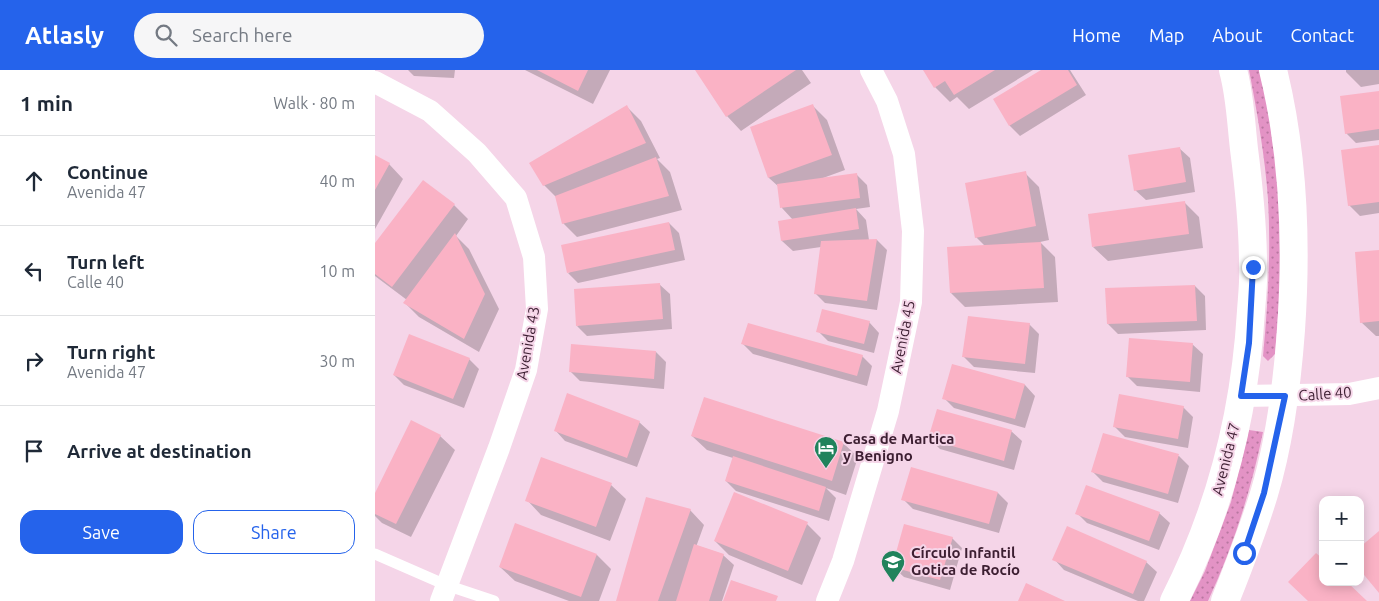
<!DOCTYPE html>
<html lang="en">
<head>
<meta charset="utf-8">
<style>
	body { margin:0; font-family:Ubuntu,sans-serif; background:#f6f6f7; color:#1f2937 }
	.controls { position:absolute; right:15px; bottom:15px; display:grid; overflow:hidden; border-radius:10px; box-shadow:0 2px 12px #0003 }
	.controls button { width:45px; height:45px; display:grid; place-items:center; padding:0; border:0; border-bottom:1px solid #e0e1e3; background:#fff; color:#1f2937; font:25px sans-serif }
	.stop { position:absolute; width:15px; height:15px; margin:-11px; border:4px solid #2563eb; border-radius:50%; background:#fff }
	.stop.end { background:#2563eb; border-color:#fff; box-shadow:0 1px 5px #0008 }
	.list { margin:0; padding:0; list-style:none }
	h2 { display:flex; justify-content:space-between; align-items:center; height:65px; margin:0; padding:0 20px; font-size:21px }
	h2 small { font-size:16px; font-weight:400; color:#747a83 }
	.list li { display:grid; grid-template-columns:32px 1fr auto; gap:15px; align-items:center; box-sizing:border-box; height:90px; padding:0 20px; border-top:1px solid #e0e1e3 }
	.list b { display:block; font-size:19px; white-space:nowrap }
	.list p { margin:0; font-size:16px; white-space:nowrap; color:#747a83 }
	.list em { font-size:16px; font-style:normal; color:#747a83 }
	.actions { display:flex; gap:10px; padding:15px 20px }
	.actions a { flex:1; padding:11px 0; border:1px solid #2563eb; border-radius:15px; text-align:center; font-size:18px; color:#2563eb }
	.actions .main { background:#2563eb; color:#fff }
	.icon { flex:none; width:28px; height:28px; fill:none; stroke:currentColor; stroke-width:2; stroke-linecap:round; stroke-linejoin:round }
	.map { position:relative; flex:none; width:1004px; height:531px; overflow:hidden }
	header { display:flex; align-items:center; gap:30px; box-sizing:border-box; height:70px; padding:0 25px; background:#2563eb; color:#fff }
	header strong { font-size:24px }
	nav { display:flex; gap:28px; margin-inline-start:auto; font-size:18px }
	.search { width:350px; height:45px; background:#f6f6f7; display:flex; align-items:center; gap:12px; box-sizing:border-box; padding:0 18px; border-radius:28px; color:#747a83; font-size:19px }
	main { display:flex }
	aside { flex:1; background:#fff }
	.map>svg:first-child { display:block }
	.grass { fill:url(#grass-dots) }
	.shadow { fill:#0003 }
	.building { fill:#fab2c5 }
	.lines { fill:none; stroke-linecap:round; stroke-linejoin:round }
	.service { stroke:#fff; stroke-width:11 }
	.minor { stroke:#fff; stroke-width:22 }
	.secondary { stroke:#fff; stroke-width:28 }
	.route { stroke:#2563eb; stroke-width:6 }
	.labels { text-anchor:middle; stroke-width:4; stroke-linejoin:round; paint-order:stroke }
	.street-label { font-size:15px; fill:#3c1e31; stroke:#f5d5e8 }
	.poi-label { font-size:15px; font-weight:bold; fill:#3c1e31; stroke:#f5d5e8; text-anchor:start }
</style>
</head>
<body>
<header>
<strong>Atlasly</strong>
<div class="search"><svg class="icon" aria-label="search" viewBox="0 0 24 24"><circle cx="10" cy="10" r="6"/><path d="M15 15l6 6"/></svg>Search here</div>
<nav><a>Home</a><a>Map</a><a>About</a><a>Contact</a></nav>
</header>
<main>
<aside>
<h2>1 min<small>Walk · 80 m</small></h2>
<ul class="list">
<li><svg class="icon" aria-label="ahead" viewBox="0 0 24 24"><path d="M12 20V5M6 11l6-6 6 6"/></svg><div><b>Continue</b><p>Avenida 47</p></div><em>40 m</em></li>
<li><svg class="icon" aria-label="left" viewBox="0 0 24 24"><path d="M17 20v-9H6M10 6l-5 5 5 5"/></svg><div><b>Turn left</b><p>Calle 40</p></div><em>10 m</em></li>
<li><svg class="icon" aria-label="right" viewBox="0 0 24 24"><path d="M7 20v-9h11M14 6l5 5-5 5"/></svg><div><b>Turn right</b><p>Avenida 47</p></div><em>30 m</em></li>
<li><svg class="icon" aria-label="arrive" viewBox="0 0 24 24"><path d="M6 21V4h12l-3 4 3 4H6"/></svg><div><b>Arrive at destination</b></div></li>
</ul>
<div class="actions"><a class="main">Save</a><a>Share</a></div>
</aside>
<div class="map">
<svg width="1004" height="531" viewBox="0 0 1004 531">
	<defs>
		<pattern id="grass-dots" width="8" height="8" patternUnits="userSpaceOnUse" patternTransform="scale(1.25)"><rect width="8" height="8" fill="#e393c5"/><path d="M2 2h.1M6 6h.1" fill="none" stroke="#b977a1" stroke-width="1.8" stroke-linecap="round"/></pattern>
	</defs>
	<rect width="100%" height="100%" fill="#f5d5e8"/>
	<path class="grass" d="M874,0H886L895,38L909,166L900,284L893,291L888,286C893,234 896,182 893,129C890,86 882,42 874,0Z
		M874,360L888,362C876,421 858,477 833,531H815L830,501L856,432Z"/>
	<path class="shadow" d="M33,0H80L79,8L39,6Z
		M150,0H235L218,34Z
		M321,0H427L436,13L366,61L352,46Z
		M550,0H658L594,39L582,27L575,32L560,17Z
		M668,0H695L711,25L645,66L635,56L620,30Z
		M971,0H1004V14L986,17L971,2Z
		M1004,22V70L981,73L971,63Z
		M438,36L452,50L470,100L448,108L482,105L492,115L495,137L481,139L491,150L494,170H502L512,180L502,240L450,233L440,223L446,177L418,181L407,171L405,152L418,150L407,138L404,117L394,108L377,57Z
		M252,37L266,51L285,88L282,89L295,102L307,140L202,167L188,153L181,127L169,115Z
		M1004,77V143L985,146L974,135Z
		M804,78L815,88L820,122L771,130L760,120Z
		M0,87L14,94L28,109L0,159Z
		M650,103L664,117L674,170L665,172L680,187L683,232L590,237L576,223L610,176L601,167Z
		M809,132L824,147L828,178L733,191L718,177Z
		M79,135L93,149L81,166L94,179L124,239L104,282L44,247L30,233L32,230L0,206V175Z
		M294,153L304,163L310,190L203,213L193,203Z
		M1004,182V266H1001L986,252Z
		M284,214L295,224L297,259L212,266L202,256Z
		M820,216L830,226L831,260L743,264L733,254Z
		M494,252L504,263L499,283L453,271L443,261Z
		M654,254L664,264L660,303L599,297L589,287Z
		M368,274L487,286L497,296L492,316L378,284Z
		M817,274L828,284L825,322L762,316L752,306Z
		M281,282L291,292L289,319L205,311L195,301Z
		M94,289L104,299L89,338L29,315L19,305Z
		M578,295L650,315L660,326L650,358L579,338L569,328Z
		M808,337L818,347L813,378L750,367L739,356Z
		M264,352L275,362L262,397L190,371L180,360Z
		M636,361L647,371L639,400L565,379L555,369Z
		M65,366L80,380L36,467L7,453L0,446V425Z
		M317,366L468,373L483,387L471,425L451,418L461,428L454,451L361,421L351,411L358,388L332,380Z
		M804,386L814,396L803,433L728,412L718,402Z
		M167,388L236,415L251,429L235,471L166,445L152,430Z
		M623,423L633,433L624,463L538,439L528,429Z
		M315,440L329,455L321,477L348,485L359,495L347,531H242Z
		M702,443H784L795,453L784,480L712,453Z
		M432,454L446,468L427,515L354,485L340,471Z
		M577,468L587,478L575,520L529,507L518,497Z
		M222,485L236,499L224,531H194L140,511L125,497Z
		M679,489L771,492L782,502L769,531H763L689,500Z"/>
	<path class="building" d="M162,0H213L203,21Z
		M320,0H421L351,47Z
		M548,0H620L579,25L570,11L559,18Z
		M666,0H693L702,15L634,56L618,29Z
		M1004,21V59L970,64L965,26Z
		M438,34L457,85L393,108L375,57Z
		M252,35L271,73L168,116L154,93Z
		M1004,75V132L973,136L966,80Z
		M805,77L811,112L759,121L753,85Z
		M0,85L15,93L0,120Z
		M281,87L294,126L187,154L180,126Z
		M651,101L661,156L600,168L590,113Z
		M482,103L485,128L405,138L402,114Z
		M48,110L80,134L17,217L0,204V173Z
		M810,131L814,164L717,177L713,144Z
		M481,138L484,159L406,171L403,151Z
		M294,152L300,180L192,203L186,175Z
		M80,163L110,224L89,269L28,233Z
		M502,169L492,231L439,224L446,171Z
		M666,172L669,218L575,223L572,177Z
		M1004,180V251L985,253L980,182Z
		M285,213L288,249L201,256L199,219Z
		M820,215L822,251L732,254L730,218Z
		M447,239L495,251L489,274L441,262Z
		M593,246L655,253L650,294L587,287Z
		M373,253L488,285L482,306L366,274Z
		M34,264L95,288L78,329L18,305Z
		M754,268L818,273L815,312L751,307Z
		M196,274L281,281L279,309L194,302Z
		M577,294L650,314L640,349L567,329Z
		M192,323L265,351L252,388L179,361Z
		M744,324L809,336L803,369L738,357Z
		M329,327L469,372L457,411L316,366Z
		M562,339L637,360L629,391L553,369Z
		M36,350L66,365L21,454L0,444V423Z
		M728,363L804,384L793,424L716,402Z
		M358,386L451,417L444,441L350,411Z
		M166,387L237,413L221,457L150,431Z
		M536,397L623,422L614,454L526,430Z
		M711,415L785,442L774,471L700,444Z
		M359,422L433,452L413,501L339,471Z
		M271,427L316,439L283,531H241Z
		M140,453L222,484L206,527L124,497Z
		M529,454L578,467L565,510L517,497Z
		M692,456L772,491L758,524L677,490Z
		M1004,461V523L985,500V477Z
		M319,474L349,484L334,531H301Z
		M941,483L948,489V512H972L992,531H933L913,512Z
		M356,510L403,526L401,531H348Z
		M651,513L690,531H643Z"/>
	<g class="lines">
		<path class="service" d="M0,484L71,515L119,531"/>
		<path class="minor" d="M0,12L55,41L102,83L141,128L159,187L162,239L151,300L124,378L66,531
			M866,326L974,324L1004,318
			M452,531L468,491L513,341L536,232L538,161L529,84L512,31L496,0"/>
		<path class="secondary" d="M799,531C845,441 870,342 876,241C877,226 879,210 878,195C878,156 874,118 869,79C866,53 865,25 858,0
			M850,531C864,496 878,460 889,424C905,371 912,315 916,260C922,173 919,85 898,0"/>
	</g>
	<g class="lines">
		<path class="route" d="M869,483L889,423L910,326H866L874,273L878,197"/>
	</g>
	<defs>
		<g id="hotel-pin" transform="scale(1.25)"><path d="M0 17L-7.5 6A9.5 9.5 0 1 1 7.5 6Z" fill="#21835c" stroke="#f5d5e8"/><path d="M-6-4.5h1.5V1H6V5H4.5V3h-9V5H-6ZM-4 0a1.8 1.8 0 1 1 3.6 0ZM.5 0V-2.5h3Q6-2.5 6 0Z" fill="#fff"/></g>
		<g id="school-pin" transform="scale(1.25)"><path d="M0 17L-7.5 6A9.5 9.5 0 1 1 7.5 6Z" fill="#21835c" stroke="#f5d5e8"/><path d="M0-5L7-2L0 1L-7-2ZM-4 1L0 2.5L4 1V4Q0 6-4 4Z" fill="#fff"/></g>
	</defs>
	<g fill-rule="evenodd">
		<use href="#hotel-pin" x="451" y="378"/>
		<use href="#school-pin" x="518" y="492"/>
	</g>
	<g class="labels">
		<g class="street-label">
			<text transform="translate(528 267) rotate(-79)" y="5">Avenida 45</text>
			<text transform="translate(153 273) rotate(-80)" y="5">Avenida 43</text>
			<text transform="translate(950 324) rotate(-4)" y="5">Calle 40</text>
			<text transform="translate(851 389) rotate(-76)" y="5">Avenida 47</text>
		</g>
		<g class="poi-label">
			<text x="468" y="374">Casa de Martica<tspan x="468" dy="17">y Benigno</tspan></text>
			<text x="536" y="488">Círculo Infantil<tspan x="536" dy="17">Gotica de Rocío</tspan></text>
		</g>
	</g>
</svg>
<div class="controls">
<button>+</button>
<button>−</button>
</div>
<div class="stop" style="left:869px;top:483px"></div>
<div class="stop end" style="left:878px;top:197px"></div>
</div>
</main>
</body>
</html>
